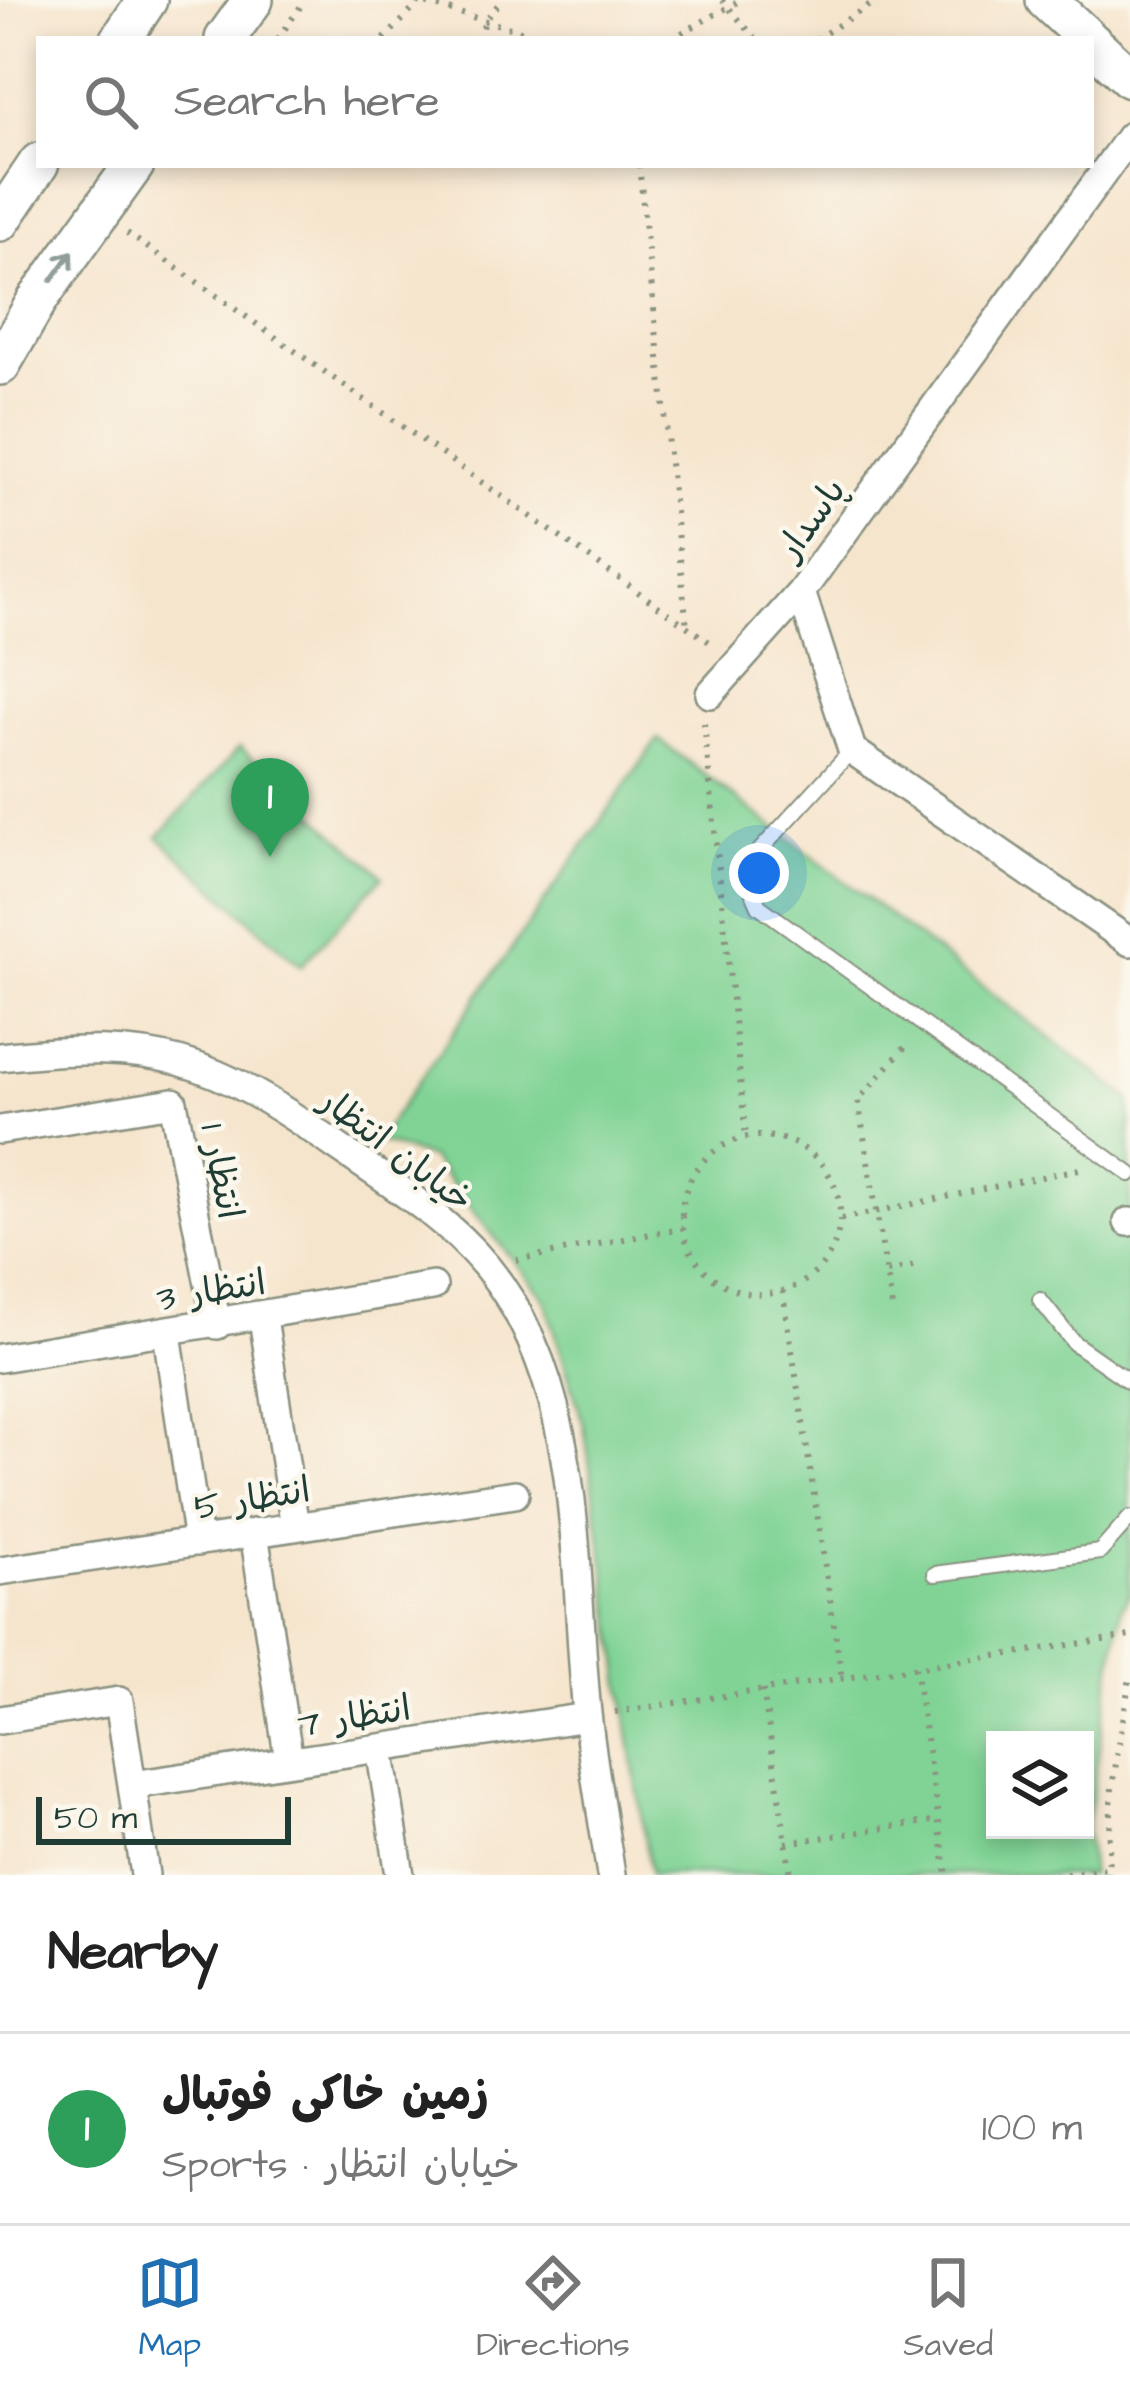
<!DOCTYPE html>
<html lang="en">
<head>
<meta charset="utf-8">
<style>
	body { margin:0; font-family:"Architects Daughter","Playpen Sans Arabic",sans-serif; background:#f2f2f2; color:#222 }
	.controls { position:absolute; right:36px; bottom:36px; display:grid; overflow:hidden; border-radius:0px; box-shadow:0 6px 18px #0003 }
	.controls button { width:108px; height:108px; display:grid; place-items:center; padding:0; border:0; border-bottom:3px solid #e0e0e0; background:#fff; color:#222; font:60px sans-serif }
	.scale { position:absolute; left:36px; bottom:30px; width:255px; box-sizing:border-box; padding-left:12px; border:6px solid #1f3d34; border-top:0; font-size:33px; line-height:42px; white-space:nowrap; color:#1f3d34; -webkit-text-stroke:9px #fbf7ec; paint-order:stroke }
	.you { position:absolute; left:759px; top:873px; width:42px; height:42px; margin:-30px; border:9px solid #fff; border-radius:50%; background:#1a73e8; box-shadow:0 0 0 18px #1a73e833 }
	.badge { display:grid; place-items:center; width:78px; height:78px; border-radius:50%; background:#1f6fb2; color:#fff; font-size:39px; font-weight:700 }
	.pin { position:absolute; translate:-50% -99px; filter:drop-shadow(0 3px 6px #0008) }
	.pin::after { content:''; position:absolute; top:63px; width:42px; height:36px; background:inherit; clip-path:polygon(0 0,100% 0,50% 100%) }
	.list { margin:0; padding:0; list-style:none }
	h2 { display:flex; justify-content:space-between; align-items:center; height:156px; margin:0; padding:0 48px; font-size:51px }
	h2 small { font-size:39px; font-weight:400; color:#767676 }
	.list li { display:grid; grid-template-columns:78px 1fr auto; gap:36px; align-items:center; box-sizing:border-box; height:192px; padding:0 48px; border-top:3px solid #e0e0e0 }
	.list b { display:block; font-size:45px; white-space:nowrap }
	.list p { margin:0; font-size:39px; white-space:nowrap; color:#767676 }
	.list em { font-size:39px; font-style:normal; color:#767676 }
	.icon { flex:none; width:66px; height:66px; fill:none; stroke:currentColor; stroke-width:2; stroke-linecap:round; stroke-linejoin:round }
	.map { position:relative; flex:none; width:1130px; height:1875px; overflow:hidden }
	.search { position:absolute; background:#fff; box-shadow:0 6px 18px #0003; left:36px; right:36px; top:36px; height:132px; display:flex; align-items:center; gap:30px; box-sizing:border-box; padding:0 42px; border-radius:0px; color:#767676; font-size:45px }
	.sheet { height:348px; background:#fff }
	nav { display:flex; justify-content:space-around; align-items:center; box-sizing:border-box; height:168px; border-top:3px solid #e0e0e0; background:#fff; font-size:33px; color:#767676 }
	nav a { display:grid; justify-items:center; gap:6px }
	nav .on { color:#1f6fb2 }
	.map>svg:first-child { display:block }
	.green { fill:#80d395; stroke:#508864; stroke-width:3; fill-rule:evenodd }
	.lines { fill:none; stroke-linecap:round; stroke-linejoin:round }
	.lane-casing { stroke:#8a9180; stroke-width:18 }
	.street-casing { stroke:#8a9180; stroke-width:32 }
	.secondary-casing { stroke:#8a9180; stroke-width:44 }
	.path { stroke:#8a9180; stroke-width:6; stroke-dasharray:3 9; stroke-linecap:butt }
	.lane { stroke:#fff; stroke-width:14 }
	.street { stroke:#fff; stroke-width:27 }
	.secondary { stroke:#fff; stroke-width:39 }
	.oneway { stroke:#8f9e9a }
	.labels { text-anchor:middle; stroke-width:9; stroke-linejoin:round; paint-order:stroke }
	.street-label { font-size:36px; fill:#1f3d34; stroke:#fbf7ec }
</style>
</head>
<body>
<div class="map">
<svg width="1130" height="1875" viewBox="0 0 1130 1875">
	<rect width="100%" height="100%" fill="#fbf7ec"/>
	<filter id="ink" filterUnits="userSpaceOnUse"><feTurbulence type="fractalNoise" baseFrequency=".00833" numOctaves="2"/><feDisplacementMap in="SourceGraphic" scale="24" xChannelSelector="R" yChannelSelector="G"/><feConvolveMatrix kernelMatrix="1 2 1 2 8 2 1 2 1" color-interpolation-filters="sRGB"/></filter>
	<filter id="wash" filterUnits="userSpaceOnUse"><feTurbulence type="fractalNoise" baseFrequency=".004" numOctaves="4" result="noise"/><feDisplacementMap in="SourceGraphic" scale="48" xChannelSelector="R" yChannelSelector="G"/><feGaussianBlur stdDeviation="2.7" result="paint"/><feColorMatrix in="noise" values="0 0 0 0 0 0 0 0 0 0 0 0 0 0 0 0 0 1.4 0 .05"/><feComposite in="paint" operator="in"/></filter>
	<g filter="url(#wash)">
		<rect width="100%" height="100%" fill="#f6e5cd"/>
		<path class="green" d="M658,739L1130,1099V1593L1122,1607L1086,1829L1091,1875H650L584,1426L545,1299L430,1158L377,1141ZM995,1740H1085V1830H995Z
			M240,747L383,876L301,966L158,837Z"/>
	</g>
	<g filter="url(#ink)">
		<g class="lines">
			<g class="lane-casing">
				<path id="lane" d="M852,750L753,858L748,881L759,906L1130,1174
					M1040,1300L1074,1343L1130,1382
					M935,1574L1100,1552L1130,1518"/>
			</g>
			<g class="street-casing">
				<path id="street" d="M1130,136L801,592L852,750L1130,942
					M710,694L801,592
					M0,1057C159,1039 210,1057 339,1148C390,1183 447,1218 487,1267C586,1389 572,1566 587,1713C593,1767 603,1821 611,1875
					M0,1130L173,1102L217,1325
					M1128,1222H1130
					M263,1318L295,1527
					M167,1333L198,1542
					M0,1358L433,1286
					M254,1533L289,1761
					M0,1571L515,1494
					M0,1720L119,1701L132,1785L587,1717
					M380,1748L400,1875
					M132,1785L145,1875"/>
			</g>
			<g class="secondary-casing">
				<path id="secondary" d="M1046,0L1088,39
					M121,39L147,0
					M225,39L253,0
					M1091,42L1130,78
					M0,221L39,163
					M0,365L38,299L134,165"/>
			</g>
			<path class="path" d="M415,0L547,39
				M722,0L756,39
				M278,39L305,0
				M384,39L419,3
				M480,39L485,20L502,0
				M671,39L741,0
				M816,39L878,0
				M639,165L687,627
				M127,233L715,646
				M704,723L746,1137
				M682 1215a79 79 0 1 1 158 0a79 79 0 1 1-158 0Z
				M841,1219L1084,1168
				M516,1260L682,1228
				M887,1272L913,1266
				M783,1291L842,1678
				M892,1306L858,1100L908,1044
				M915,1667L947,1875
				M763,1690L791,1875
				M615,1712L1130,1636
				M786,1843L939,1820
				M1054,1875L1107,1868
				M1108,1875L1112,1788L1130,1677"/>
			<use href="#lane" class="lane"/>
			<use href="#street" class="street"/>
			<use href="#secondary" class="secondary"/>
		</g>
		<defs><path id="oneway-shaft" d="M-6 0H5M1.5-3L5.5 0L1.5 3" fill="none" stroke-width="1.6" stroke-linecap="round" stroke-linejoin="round" transform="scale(3)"/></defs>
		<use class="oneway" href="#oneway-shaft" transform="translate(62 266) rotate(-54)"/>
	</g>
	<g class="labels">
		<g class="street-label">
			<text transform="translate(810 518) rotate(-54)" y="13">پاسدار</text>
			<text transform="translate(397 1149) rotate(37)" y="13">خیابان انتظار</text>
			<text transform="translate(223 1171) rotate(79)" y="13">انتظار 1</text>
			<text transform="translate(211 1289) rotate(-9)" y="13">انتظار 3</text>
			<text transform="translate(252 1497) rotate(-9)" y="13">انتظار 5</text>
			<text transform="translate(354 1715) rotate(-9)" y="13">انتظار 7</text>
		</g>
	</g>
</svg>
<div class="controls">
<button><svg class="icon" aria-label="layers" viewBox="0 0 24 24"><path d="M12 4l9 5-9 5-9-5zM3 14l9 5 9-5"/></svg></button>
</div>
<div class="scale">50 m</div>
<div class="you"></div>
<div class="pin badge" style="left:270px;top:857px;background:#2e9e5b">1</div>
<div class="search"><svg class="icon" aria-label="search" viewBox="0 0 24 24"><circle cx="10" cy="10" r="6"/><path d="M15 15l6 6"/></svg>Search here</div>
</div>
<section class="sheet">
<h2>Nearby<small></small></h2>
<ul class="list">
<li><span class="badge" style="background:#2e9e5b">1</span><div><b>زمین خاکی فوتبال</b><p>Sports · خیابان انتظار</p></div><em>100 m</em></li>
</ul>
</section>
<nav>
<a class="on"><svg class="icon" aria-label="map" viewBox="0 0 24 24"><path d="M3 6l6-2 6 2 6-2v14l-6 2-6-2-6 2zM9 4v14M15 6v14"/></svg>Map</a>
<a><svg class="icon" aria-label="directions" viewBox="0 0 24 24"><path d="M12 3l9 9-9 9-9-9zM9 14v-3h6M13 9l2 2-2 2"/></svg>Directions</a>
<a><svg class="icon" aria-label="saved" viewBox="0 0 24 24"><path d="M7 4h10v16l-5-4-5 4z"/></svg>Saved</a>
</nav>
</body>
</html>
